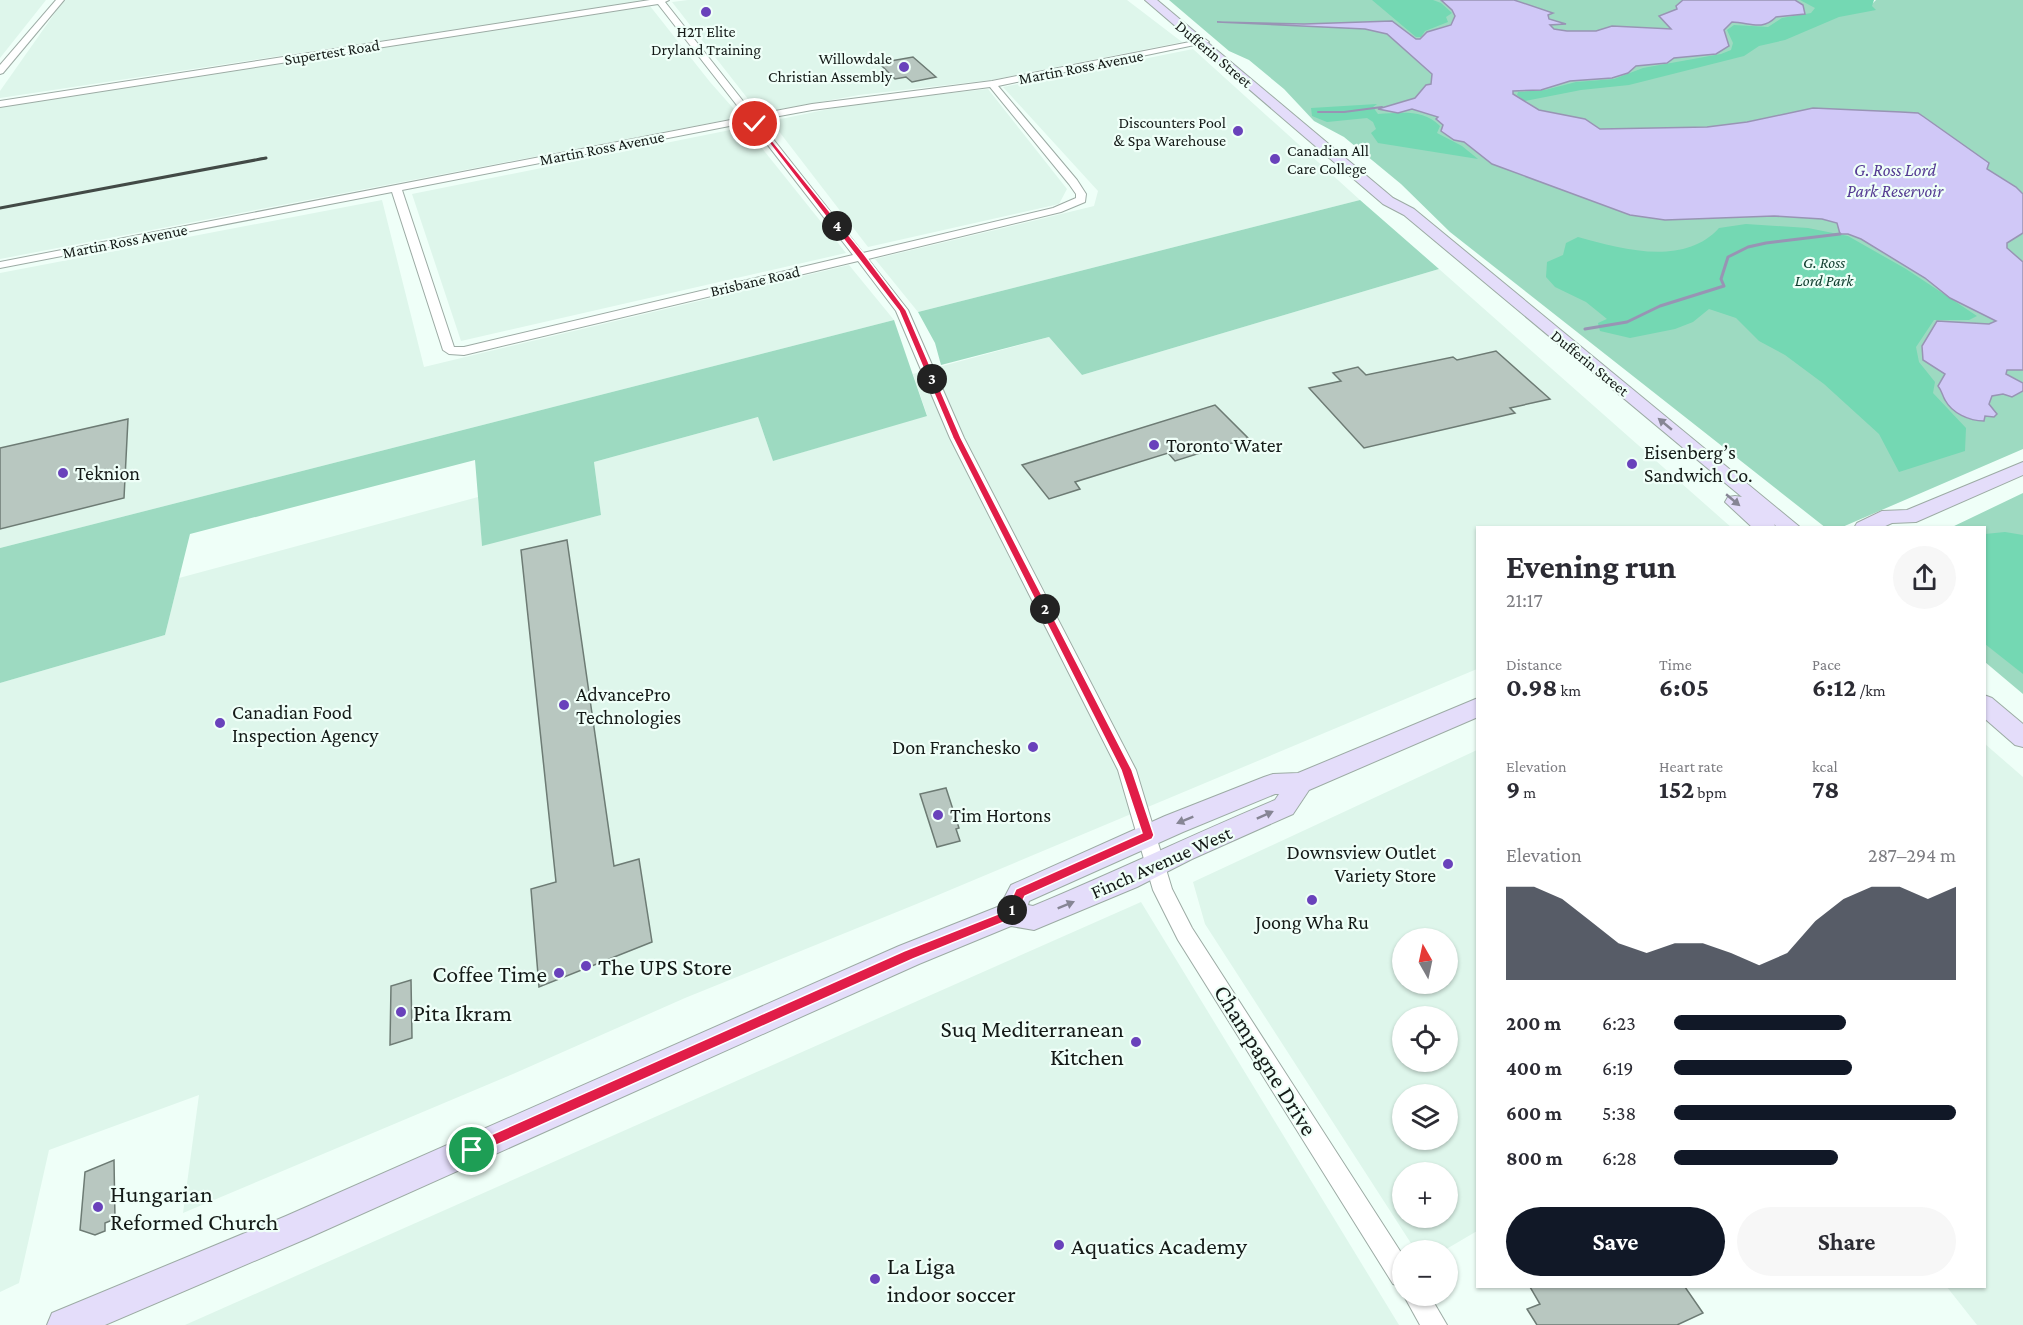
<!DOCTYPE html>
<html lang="en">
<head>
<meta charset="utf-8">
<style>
  :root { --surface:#fff; --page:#f7f7f7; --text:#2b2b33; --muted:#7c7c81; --accent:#111827 }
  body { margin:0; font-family:"Crimson Pro",serif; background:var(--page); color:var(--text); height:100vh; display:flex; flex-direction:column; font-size:22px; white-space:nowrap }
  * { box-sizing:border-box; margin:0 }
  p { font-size:20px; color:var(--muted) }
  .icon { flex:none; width:33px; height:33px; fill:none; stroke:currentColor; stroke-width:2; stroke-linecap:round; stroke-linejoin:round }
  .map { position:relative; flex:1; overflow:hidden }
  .details { position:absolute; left:1476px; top:526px; width:510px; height:762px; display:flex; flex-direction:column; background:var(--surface); border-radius:0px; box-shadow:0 2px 4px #0004 }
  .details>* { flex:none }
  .needle { width:39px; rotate:351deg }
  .buttons { position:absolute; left:1392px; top:928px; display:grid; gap:12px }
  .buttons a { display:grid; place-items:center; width:66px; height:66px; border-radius:50%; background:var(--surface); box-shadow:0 2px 4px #0004; font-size:30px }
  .pin { position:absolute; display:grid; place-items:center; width:51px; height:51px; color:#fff; margin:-26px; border:3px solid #fff; border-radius:50%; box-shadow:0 2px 6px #0007 }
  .km { position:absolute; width:30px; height:30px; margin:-15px; border-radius:50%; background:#222; color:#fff; font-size:16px; line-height:30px; text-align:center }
  .round { display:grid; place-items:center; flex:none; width:63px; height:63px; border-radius:32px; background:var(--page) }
  .head { display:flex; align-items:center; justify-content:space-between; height:102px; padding:0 30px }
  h1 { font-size:33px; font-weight:700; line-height:45px }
  .figures { display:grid; grid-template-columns:repeat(3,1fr); gap:9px; height:102px; padding:6px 30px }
  .figures div { display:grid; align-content:center }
  .figures b { font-size:26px; font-weight:700 }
  .figures small { font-size:16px; font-weight:400 }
  .figures p { font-size:16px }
  .chart { height:168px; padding:12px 30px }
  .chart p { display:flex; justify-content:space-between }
  .chart svg { width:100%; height:108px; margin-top:6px; fill:var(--accent); opacity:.7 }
  .action { display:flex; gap:12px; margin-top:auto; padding:12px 30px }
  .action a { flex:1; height:69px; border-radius:36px; background:var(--accent); color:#fff; font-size:24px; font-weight:700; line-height:69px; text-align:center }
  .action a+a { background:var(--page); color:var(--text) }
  ul { padding:0 30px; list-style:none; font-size:20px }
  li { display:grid; grid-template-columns:96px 72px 1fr; align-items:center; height:45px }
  li i { height:15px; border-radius:8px; background:var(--accent) }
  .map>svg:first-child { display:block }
</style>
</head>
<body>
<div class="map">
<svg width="2023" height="1325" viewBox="0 0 2023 1325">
  <rect width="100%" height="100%" fill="#effff8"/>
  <!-- built -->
  <g fill="#def6eb" fill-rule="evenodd">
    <polygon points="0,0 46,0 0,58"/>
    <polygon points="64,0 646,0 646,1 0,98 0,91"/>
    <polygon points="688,0 1127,0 1182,42 991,80 859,95 759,113 672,2"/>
    <polygon points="650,6 710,82 741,117 0,259 0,106"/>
    <polygon points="1193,49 1360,200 918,312 875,259 1094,206 1098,191 1003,87"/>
    <polygon points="988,89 1067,189 1059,204 868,247 771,121 858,103"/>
    <polygon points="745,127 846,253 461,341 412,194"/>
    <polygon points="382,200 424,367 849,265 894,320 0,548 0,273"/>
    <polygon points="1439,269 1732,528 1478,528 1477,669 919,903 685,998 513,1074 183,1213 199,1095 49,1150 19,1283 0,1292 0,683 165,635 179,578 478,497 482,545 601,515 594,462 758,417 773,461 927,415 913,374 1049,337 1082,375"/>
    <polygon points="1985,744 2023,777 2023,1325 1977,1325 1947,1287 1984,1287"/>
    <path d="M1477 750V1231L1443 1251H1416L1205 924 1193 882ZM1402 939H1448V984H1402ZM1402 1017H1448V1062H1402ZM1402 1095H1448V1140H1402ZM1402 1173H1448V1218H1402Z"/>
    <polygon points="1141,902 1399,1325 185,1325"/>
  </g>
  <!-- green -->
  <g fill="#9ddac1">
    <polygon points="1169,0 1871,0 1869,2 1872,4 1876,0 2023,0 2023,449 1840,528 1826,528 1450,232 1401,184 1344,137 1314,121 1284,89 1249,60 1229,51"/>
    <polygon points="1360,200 1439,269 1082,375 1049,337 941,365 935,343 918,312"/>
    <polygon points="894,320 927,416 773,461 758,417 594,462 601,515 482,546 475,460 190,534 165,635 0,683 0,548"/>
    <polygon points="2023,493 2023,694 1985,662 1984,528 1950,528"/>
  </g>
  <!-- forest -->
  <g fill="#74d8b3">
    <polygon points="1372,0 1433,0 1441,3 1452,13 1446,17 1448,22 1425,31 1421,37 1416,37"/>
    <polygon points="1800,0 1874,0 1872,6 1876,10 1839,17 1785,40 1759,46 1744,56 1629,85 1581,90 1525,101 1517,95 1518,92 1545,90 1576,82 1614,79 1643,68 1721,54 1731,50 1733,43 1727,30 1734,25 1768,27 1782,18 1811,13 1815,8"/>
    <path d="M1377 104 1373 107 1378 114C1401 113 1423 109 1440 126L1437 133 1462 146 1478 159 1378 143 1371 133 1376 129 1373 122 1367 118 1327 122 1312 116 1311 108Z"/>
    <path d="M1746 224 1808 228 1848 236 1906 269 1977 316 1969 320H1934L1916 347 1919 362 1935 382 1933 393 1966 428 1965 451 1899 472 1879 434 1824 384 1785 355 1759 341 1736 318 1709 309 1693 322 1675 329 1630 338 1600 331 1598 323 1607 319 1586 302 1555 287 1546 277 1547 262 1563 255 1566 243 1578 237C1621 249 1684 267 1719 228Z"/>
    <polygon points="2005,532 2023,535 2023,674 1985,644 1985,534"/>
  </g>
  <!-- water -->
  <path fill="#d0c8f7" stroke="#9894b4" stroke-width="1.5" d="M1441 0H1514L1553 13 1548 15 1549 19 1566 24 1550 25 1554 29 1567 31H1596L1612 26 1671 29 1659 16 1677 9 1676 6 1683 0H1795L1803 5 1805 14 1776 17C1762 31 1751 23 1732 22L1724 30 1729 46 1716 54 1674 58 1667 63 1636 66 1628 73 1612 78 1570 81 1541 90 1513 91V94L1539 110 1585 119 1600 129 1707 127 1747 122 1813 108 1901 112 1918 113 1924 117 1989 163 1987 169 2016 187 2023 194V233L2007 243V248L2023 262V370H2007L2006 374 2023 383V391L2012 397 2003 394 1992 396 1989 404 1997 414 1994 417 1985 416 1984 421C1969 421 1952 413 1945 400 1942 395 1942 391 1938 386L1945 374 1923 360 1922 346 1937 321 1989 324 1996 321 1950 298 1925 278 1861 239 1848 234H1840L1837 223 1822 219 1774 216 1665 220 1630 215 1492 164 1464 142 1454 140 1441 131 1443 125 1436 119 1438 117 1412 109 1398 113 1378 109 1415 98 1426 85 1431 84 1432 74 1387 34 1365 29 1217 22 1304 24 1392 21 1416 39H1420L1427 32 1451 25 1455 16 1452 10Z"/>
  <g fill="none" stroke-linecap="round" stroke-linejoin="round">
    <!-- stream-far1 -->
    <polyline stroke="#9894b4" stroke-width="2" points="1318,112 1344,112 1382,107"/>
    <!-- stream -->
    <polyline stroke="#9894b4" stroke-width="3" points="1585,329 1627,322 1660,306 1724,286 1721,279 1728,257 1748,247 1766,243 1840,234"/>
  </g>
  <!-- building -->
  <g fill="#b8c7c0" stroke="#6d7b74" stroke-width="1.5">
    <polygon points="913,57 936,77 912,82 906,77 895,79 879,63"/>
    <polygon points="1496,351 1550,399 1510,408 1515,413 1364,448 1309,388 1341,381 1333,373 1358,367 1366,375 1453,357 1457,360"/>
    <polygon points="1215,405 1248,438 1175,461 1168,453 1075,482 1080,489 1049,499 1022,465"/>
    <polygon points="128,419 124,498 0,529 0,448"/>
    <polygon points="567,540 614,866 639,859 652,942 539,987 531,889 556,882 521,550"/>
    <polygon points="946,788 959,828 956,829 960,841 937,847 920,794"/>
    <polygon points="411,980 412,1038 390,1045 391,986"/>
    <polygon points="114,1160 115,1219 105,1223 105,1231 95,1235 80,1230 85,1172"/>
    <polygon points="1530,1287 1685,1287 1703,1313 1677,1325 1537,1325 1527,1309 1540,1304"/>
  </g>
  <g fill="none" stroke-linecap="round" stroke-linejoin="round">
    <!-- street casing -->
    <g stroke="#9caba4" stroke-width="2">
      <g id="street">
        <polygon points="56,0 64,0 3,73 0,74 0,65"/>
        <path d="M650 0H669L665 2 754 115 812 104 992 81 1205 39 1209 42 998 86 1077 180 1086 194 1085 202 1061 212 868 259 908 310 964 438 1136 770 1172 889 1192 928 1402 1254V1287L1393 1284 1178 940 1153 890 1118 770 950 438 896 311 858 261 464 355 449 354 443 350 392 192 0 268V262L746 117 658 4 0 107V101ZM990 87 1069 184 1076 194V198L1053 208 863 253 758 120 812 110ZM750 122 853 255 464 347H454L402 190Z"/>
        <polygon points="1404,1296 1430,1296 1447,1325 1420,1325"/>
      </g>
    </g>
    <!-- secondary casing -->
    <g stroke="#9caba4" stroke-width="2">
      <g id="secondary">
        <polygon points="1145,0 1157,0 1393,198 1414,209 1801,528 1778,528 1774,524 1776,528 1753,528 1725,502 1728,497 1735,496 1742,497 1404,215 1383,204"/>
        <polygon points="2023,462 2023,475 1916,522 1892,523 1881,528 1854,528 1857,523 1882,511 1907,510"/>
        <polygon points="1984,695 1992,698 2023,724 2023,747 2015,745 1984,718"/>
        <path d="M1478 698V717L1309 790 1293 814 1192 859 1137 887 1034 930 1011 926 919 964 308 1238 105 1325H47L52 1313 286 1216 899 946 1000 906 1011 885 1165 816 1264 777 1273 774 1298 773ZM1275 794H1279L1275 800C1194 834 1115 872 1033 906L1028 905 1029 901 1183 832Z"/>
      </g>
    </g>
    <!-- street -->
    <use href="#street" fill="#fff" fill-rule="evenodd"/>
    <!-- secondary -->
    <use href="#secondary" fill="#e4ddfa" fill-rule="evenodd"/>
    <!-- rail-far1 -->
    <polyline stroke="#424a46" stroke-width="2" points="258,159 266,158"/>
    <!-- rail -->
    <polyline stroke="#424a46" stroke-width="3" points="0,208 266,158"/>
  </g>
  <!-- one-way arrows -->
  <defs><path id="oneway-solid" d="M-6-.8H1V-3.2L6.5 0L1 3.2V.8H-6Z" transform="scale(1.5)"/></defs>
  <g fill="#868594">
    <use href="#oneway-solid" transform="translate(1665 424) rotate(-140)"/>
    <use href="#oneway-solid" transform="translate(1733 500) rotate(40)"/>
    <use href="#oneway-solid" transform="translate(1265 815) rotate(-24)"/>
    <use href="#oneway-solid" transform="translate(1185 820) rotate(158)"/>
    <use href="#oneway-solid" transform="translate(1066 905) rotate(-22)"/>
  </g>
  <!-- route -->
  <polygon fill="#e11d48" stroke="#fff" stroke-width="1.5" points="753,122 757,122 864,254 906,310 961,438 1132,770 1154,835 1152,839 1025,896 1014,918 913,959 472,1156 468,1155 466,1150 468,1145 904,951 1006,911 1016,889 1142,833 1121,770 953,438 899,311"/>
  <!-- markers -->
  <g fill="#6942bb" stroke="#effff8" stroke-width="2">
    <circle cx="706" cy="12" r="6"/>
    <circle cx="904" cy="67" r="6"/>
    <circle cx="1238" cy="131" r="6"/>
    <circle cx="1275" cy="159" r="6"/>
    <circle cx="1154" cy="445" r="6"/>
    <circle cx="1632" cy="464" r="6"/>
    <circle cx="63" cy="473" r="6"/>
    <circle cx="564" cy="705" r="6"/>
    <circle cx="220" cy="723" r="6"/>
    <circle cx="1033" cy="747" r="6"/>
    <circle cx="938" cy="815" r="6"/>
    <circle cx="1448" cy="864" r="6"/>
    <circle cx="1312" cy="900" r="6"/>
    <circle cx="586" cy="966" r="6"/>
    <circle cx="559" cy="973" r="6"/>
    <circle cx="401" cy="1012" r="6"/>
    <circle cx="1136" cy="1042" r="6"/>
    <circle cx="98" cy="1207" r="6"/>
    <circle cx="1059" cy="1245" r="6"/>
    <circle cx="875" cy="1279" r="6"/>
  </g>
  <g text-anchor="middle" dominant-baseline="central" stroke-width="4.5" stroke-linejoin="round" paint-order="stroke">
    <!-- far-poi labels -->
    <g font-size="16" fill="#141a17" stroke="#effff8" text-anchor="end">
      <text x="706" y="31" text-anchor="middle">H2T Elite<tspan x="706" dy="18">Dryland Training</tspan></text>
      <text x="892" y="58">Willowdale<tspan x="892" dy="18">Christian Assembly</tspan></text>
      <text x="1226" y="122">Discounters Pool<tspan x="1226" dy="18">&amp; Spa Warehouse</tspan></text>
      <text x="1287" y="150" text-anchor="start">Canadian All<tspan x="1287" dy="18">Care College</tspan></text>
    </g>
    <!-- far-street labels -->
    <g font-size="16" fill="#141a17" stroke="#effff8">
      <text transform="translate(332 52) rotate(-9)">Supertest Road</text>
      <text transform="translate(1214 54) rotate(40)">Dufferin Street</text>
      <text transform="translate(1081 67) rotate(-11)">Martin Ross Avenue</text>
      <text transform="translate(602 148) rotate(-11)">Martin Ross Avenue</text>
      <text transform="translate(125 241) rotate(-11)">Martin Ross Avenue</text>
      <text transform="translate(755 281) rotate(-13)">Brisbane Road</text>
      <text transform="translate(1590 363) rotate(39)">Dufferin Street</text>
    </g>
    <!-- far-park labels -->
    <g font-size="16" font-style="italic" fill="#0d3b2c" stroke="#effff8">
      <text x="1824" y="262">G. Ross<tspan x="1824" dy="18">Lord Park</tspan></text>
    </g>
    <!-- far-water labels -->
    <g font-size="18" font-style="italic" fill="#553b93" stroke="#effff8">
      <text x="1895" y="170">G. Ross Lord<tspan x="1895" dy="21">Park Reservoir</tspan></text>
    </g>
    <!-- poi labels -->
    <g font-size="20" fill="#141a17" stroke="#effff8" text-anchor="start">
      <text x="1166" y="445">Toronto Water</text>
      <text x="1644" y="452">Eisenberg’s<tspan x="1644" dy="23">Sandwich Co.</tspan></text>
      <text x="75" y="473">Teknion</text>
      <text x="576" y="694">AdvancePro<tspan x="576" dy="23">Technologies</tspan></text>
      <text x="232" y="712">Canadian Food<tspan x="232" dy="23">Inspection Agency</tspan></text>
      <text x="1021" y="747" text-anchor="end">Don Franchesko</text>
      <text x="950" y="815">Tim Hortons</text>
      <text x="1436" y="852" text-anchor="end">Downsview Outlet<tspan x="1436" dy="23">Variety Store</tspan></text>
      <text x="1312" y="922" text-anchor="middle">Joong Wha Ru</text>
    </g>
    <!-- street labels -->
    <g font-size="20" fill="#141a17" stroke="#effff8">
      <text transform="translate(1161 862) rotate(-24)">Finch Avenue West</text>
    </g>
    <!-- near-poi labels -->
    <g font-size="24" fill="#141a17" stroke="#effff8" text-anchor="start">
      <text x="598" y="966">The UPS Store</text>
      <text x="547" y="973" text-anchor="end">Coffee Time</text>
      <text x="413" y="1012">Pita Ikram</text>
      <text x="1124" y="1028" text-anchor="end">Suq Mediterranean<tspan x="1124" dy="28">Kitchen</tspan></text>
      <text x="110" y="1193">Hungarian<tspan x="110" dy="28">Reformed Church</tspan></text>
      <text x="1071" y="1245">Aquatics Academy</text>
      <text x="887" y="1265">La Liga<tspan x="887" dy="28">indoor soccer</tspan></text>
    </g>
    <!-- near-street labels -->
    <g font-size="24" fill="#141a17" stroke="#effff8">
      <text transform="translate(1266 1060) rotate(58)">Champagne Drive</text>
    </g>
  </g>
</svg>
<div class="buttons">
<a><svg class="needle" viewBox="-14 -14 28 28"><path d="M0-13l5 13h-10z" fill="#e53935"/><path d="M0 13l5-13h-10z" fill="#7c7c81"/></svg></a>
<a><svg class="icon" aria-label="locate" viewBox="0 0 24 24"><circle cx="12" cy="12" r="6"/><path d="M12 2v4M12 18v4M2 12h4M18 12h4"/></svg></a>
<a><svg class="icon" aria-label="layers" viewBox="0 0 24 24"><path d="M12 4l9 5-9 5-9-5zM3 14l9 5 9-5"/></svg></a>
<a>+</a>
<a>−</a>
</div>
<div class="pin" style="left:472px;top:1150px;background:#1e9e55"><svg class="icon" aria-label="arrive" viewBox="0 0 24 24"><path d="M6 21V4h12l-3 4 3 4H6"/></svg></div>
<div class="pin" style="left:755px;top:124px;background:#d93025"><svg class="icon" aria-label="check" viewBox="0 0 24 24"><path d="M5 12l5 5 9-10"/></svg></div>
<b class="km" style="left:1012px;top:910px">1</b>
<b class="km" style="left:1045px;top:609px">2</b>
<b class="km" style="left:932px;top:379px">3</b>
<b class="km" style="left:837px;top:226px">4</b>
<section class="details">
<div class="head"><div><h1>Evening run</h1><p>21:17</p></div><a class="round"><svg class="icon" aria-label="share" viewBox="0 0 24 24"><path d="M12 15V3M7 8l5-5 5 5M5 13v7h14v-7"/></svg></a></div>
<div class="figures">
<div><p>Distance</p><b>0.98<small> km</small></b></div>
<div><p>Time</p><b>6:05</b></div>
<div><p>Pace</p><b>6:12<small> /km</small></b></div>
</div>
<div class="figures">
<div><p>Elevation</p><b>9<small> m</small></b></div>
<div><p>Heart rate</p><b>152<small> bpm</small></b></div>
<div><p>kcal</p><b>78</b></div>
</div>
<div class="chart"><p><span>Elevation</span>287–294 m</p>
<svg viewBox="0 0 160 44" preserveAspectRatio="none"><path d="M0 44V6L10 6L20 11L30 20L40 29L50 33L60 29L70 29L80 33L90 38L100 33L110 20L120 11L130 6L140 6L150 11L160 6V44z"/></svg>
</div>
<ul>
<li><b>200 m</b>6:23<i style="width:61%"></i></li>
<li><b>400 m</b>6:19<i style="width:63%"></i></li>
<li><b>600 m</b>5:38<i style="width:100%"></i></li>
<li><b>800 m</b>6:28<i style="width:58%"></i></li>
</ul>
<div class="action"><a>Save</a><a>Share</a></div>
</section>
</div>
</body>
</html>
